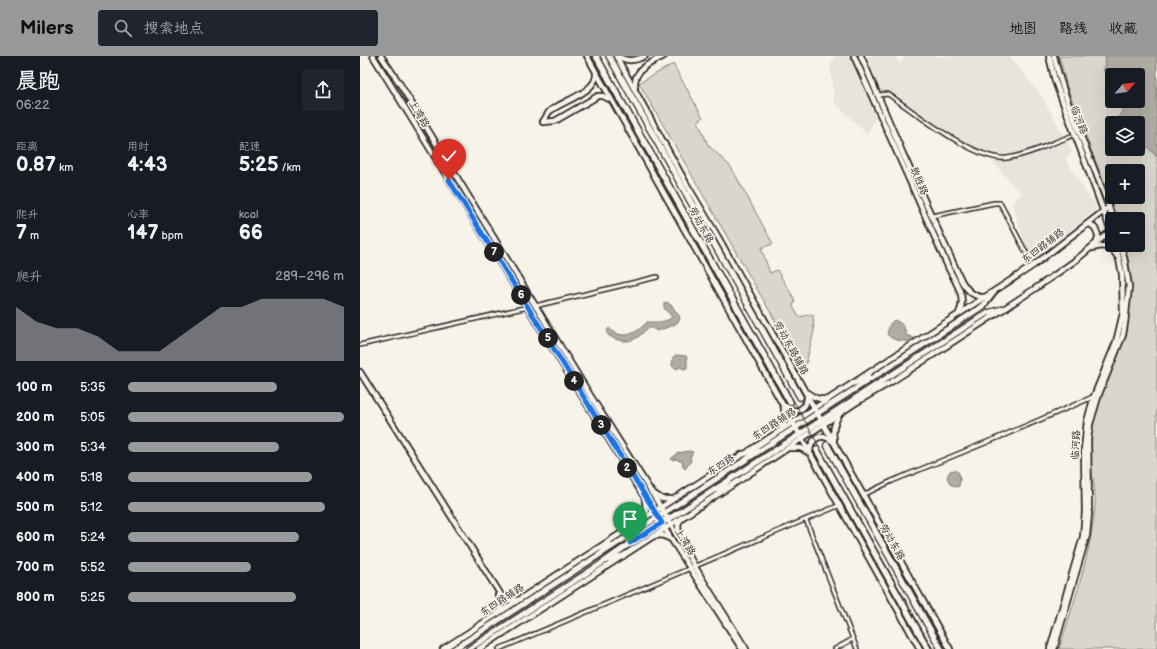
<!DOCTYPE html>
<html lang="zh">
<head>
<meta charset="utf-8">
<style>
  :root { --surface:#171b24; --page:#20242c; --text:#f1f3f6; --muted:#9ea1a6; --accent:#98999b }
  body { margin:0; font-family:"Balsamiq Sans","LXGW WenKai TC",sans-serif; background:var(--page); color:var(--text); height:100vh; display:flex; flex-direction:column; font-size:15px; white-space:nowrap }
  * { box-sizing:border-box; margin:0 }
  p { font-size:13px; color:var(--muted) }
  .icon { flex:none; width:22px; height:22px; fill:none; stroke:currentColor; stroke-width:2; stroke-linecap:round; stroke-linejoin:round }
  .map { position:relative; flex:1; overflow:hidden }
  .panel { display:flex; flex-direction:column; background:var(--surface); width:360px }
  .panel>* { flex:none }
  .needle { width:26px; rotate:62deg }
  .fabs { position:absolute; left:745px; top:12px; display:grid; gap:8px }
  .fabs a { display:grid; place-items:center; width:40px; height:40px; border-radius:4px; background:var(--surface); box-shadow:0 4px 16px #0002; font-size:20px }
  .pin { position:absolute; display:grid; place-items:center; width:34px; height:34px; color:#fff; margin:-41px -17px; border-radius:50% 50% 50% 0; rotate:-45deg; box-shadow:0 0 4px #0007 }
  .pin .icon { rotate:45deg }
  .km { position:absolute; width:20px; height:20px; margin:-10px; border-radius:50%; background:#222; color:#fff; font-size:11px; line-height:20px; text-align:center }
  .round { display:grid; place-items:center; flex:none; width:42px; height:42px; border-radius:4px; background:var(--page) }
  .head { display:flex; align-items:center; justify-content:space-between; height:68px; padding:0 16px }
  h1 { font-size:22px; font-weight:700; line-height:30px }
  .metrics { display:grid; grid-template-columns:repeat(3,1fr); gap:6px; height:68px; padding:4px 16px }
  .metrics div { display:grid; align-content:center }
  .metrics b { font-size:20px; font-weight:700 }
  .metrics small { font-size:11px; font-weight:400 }
  .metrics p { font-size:11px }
  .chart { height:112px; padding:8px 16px }
  .chart p { display:flex; justify-content:space-between }
  .chart svg { width:100%; height:72px; margin-top:4px; fill:var(--accent); opacity:.7 }
  ul { padding:0 16px; list-style:none; font-size:13px }
  li { display:grid; grid-template-columns:64px 48px 1fr; align-items:center; height:30px }
  li i { height:10px; border-radius:5px; background:var(--accent) }
  header { display:flex; align-items:center; gap:24px; box-sizing:border-box; height:56px; padding:0 20px; background:var(--accent); color:#111 }
  header strong { font-size:19px }
  nav { display:flex; gap:22px; margin-inline-start:auto; font-size:14px }
  .search { width:280px; height:36px; background:var(--page); display:flex; align-items:center; gap:10px; box-sizing:border-box; padding:0 14px; border-radius:4px; color:var(--muted); font-size:15px }
  main { display:flex; flex:1; min-height:0 }
  .map>svg:first-child { display:block }
</style>
</head>
<body>
<header>
<strong>Milers</strong>
<div class="search"><svg class="icon" aria-label="search" viewBox="0 0 24 24"><circle cx="10" cy="10" r="6"/><path d="M15 15l6 6"/></svg>搜索地点</div>
<nav><a>地图</a><a>路线</a><a>收藏</a></nav>
</header>
<main>
<section class="panel">
<div class="head"><div><h1>晨跑</h1><p>06:22</p></div><a class="round"><svg class="icon" aria-label="share" viewBox="0 0 24 24"><path d="M12 15V3M7 8l5-5 5 5M5 13v7h14v-7"/></svg></a></div>
<div class="metrics">
<div><p>距离</p><b>0.87<small> km</small></b></div>
<div><p>用时</p><b>4:43</b></div>
<div><p>配速</p><b>5:25<small> /km</small></b></div>
</div>
<div class="metrics">
<div><p>爬升</p><b>7<small> m</small></b></div>
<div><p>心率</p><b>147<small> bpm</small></b></div>
<div><p>kcal</p><b>66</b></div>
</div>
<div class="chart"><p><span>爬升</span>289–296 m</p>
<svg viewBox="0 0 160 44" preserveAspectRatio="none"><path d="M0 44V11L10 20L20 24L30 24L40 29L50 38L60 38L70 38L80 29L90 20L100 11L110 11L120 6L130 6L140 6L150 6L160 11V44z"/></svg>
</div>
<ul>
<li><b>100 m</b>5:35<i style="width:69%"></i></li>
<li><b>200 m</b>5:05<i style="width:100%"></i></li>
<li><b>300 m</b>5:34<i style="width:70%"></i></li>
<li><b>400 m</b>5:18<i style="width:85%"></i></li>
<li><b>500 m</b>5:12<i style="width:91%"></i></li>
<li><b>600 m</b>5:24<i style="width:79%"></i></li>
<li><b>700 m</b>5:52<i style="width:57%"></i></li>
<li><b>800 m</b>5:25<i style="width:78%"></i></li>
</ul>
</section>
<div class="map">
<svg width="797" height="593" viewBox="0 0 797 593">
  <rect width="100%" height="100%" fill="#f7f3e8"/>
  <filter id="ink" filterUnits="userSpaceOnUse"><feTurbulence type="fractalNoise" baseFrequency=".025" numOctaves="2"/><feDisplacementMap in="SourceGraphic" scale="8" xChannelSelector="R" yChannelSelector="G"/><feConvolveMatrix kernelMatrix="1 2 1 2 8 2 1 2 1" color-interpolation-filters="sRGB"/></filter>
  <g filter="url(#ink)">
    <!-- built -->
    <polygon fill="#e8e4da" points="476,0 534,0 540,8 545,0 649,0 681,39 713,96 705,103 737,153 671,206 652,147 663,137 655,132 628,100 528,38 507,78 474,46 470,9"/>
    <!-- green -->
    <g fill="#dad6cc" stroke="#82807c" fill-rule="evenodd">
      <path d="M699 0H745L749 17 752 24V45H763L764 49 759 62 763 67H752V93H778V89L780 91H788L797 101V593H699C714 546 731 498 735 449 736 432 731 417 730 401 729 390 731 378 733 367 739 338 754 310 764 282 772 251 774 219 764 189H778V163H755L748 138 707 31ZM752 115H778V141H752Z"/>
      <polygon points="313,8 343,62 338,65 348,89 371,111 413,188 401,192 410,217 417,214 435,244 433,251 439,261 453,258 454,275 444,315 279,27"/>
    </g>
    <!-- water -->
    <g fill="#afaca4" stroke="#7a7874">
      <polygon points="745,0 797,0 797,101 788,91 780,92 778,89 778,67 763,67 759,62 764,49 763,45 778,45 778,19 752,19 752,24 748,17 743,14 746,9"/>
      <path d="M307 246 312 250 320 261 319 265 314 269 297 275 292 272H288C284 275 282 278 278 281 269 288 256 285 248 279L247 275 249 272C262 285 276 278 287 266 295 266 306 267 312 261L304 252V247Z"/>
      <path d="M534 264C542 267 545 270 546 279L554 282 553 285C544 285 533 286 527 278L530 268Z"/>
      <polygon points="316,299 326,300 327,302 327,312 324,313 320,311 317,313 312,310 313,301"/>
      <polygon points="329,395 333,396 330,402 331,405 325,413 323,411 322,405 319,405 317,403 312,404 311,403 318,397"/>
      <polygon points="595,414 599,417 600,423 599,430 596,431 590,428 587,421 590,415"/>
    </g>
    <g fill="none" stroke-linecap="round" stroke-linejoin="round">
      <!-- highway-tunnel -->
      <g stroke="#cecbc2" stroke-width="5.5" stroke-dasharray="5.5 3" stroke-linecap="butt">
        <polyline points="440,341 467,389"/>
        <polyline points="430,346 457,394"/>
      </g>
      <!-- street casing -->
      <g stroke="#2b2b2b" stroke-width="6">
        <g id="street">
          <path d="M519 39 528 38C554 56 617 106 647 102 669 99 689 88 711 80"/>
          <polyline points="572,160 634,147 640,147 671,206"/>
          <polyline points="175,250 297,221"/>
          <polyline points="0,289 168,251"/>
          <polyline points="503,439 532,425 642,380 733,341"/>
          <polyline points="446,464 497,593"/>
          <polyline points="139,593 480,449"/>
          <polyline points="475,593 493,583"/>
        </g>
      </g>
      <!-- secondary casing -->
      <g stroke="#2b2b2b" stroke-width="8">
        <g id="secondary">
          <polyline points="13,0 283,439 382,593"/>
          <polyline points="21,0 38,25 230,339 297,445 341,521 386,593"/>
          <polyline points="227,0 560,593"/>
          <polyline points="256,0 326,127 358,181 590,593"/>
          <path d="M258 0C267 6 275 5 285 0"/>
          <path d="M494 0 589 213C596 227 607 241 599 257"/>
          <path d="M501 0 543 98 601 224C606 233 613 242 625 241"/>
          <polyline points="689,0 695,25 752,178"/>
          <path d="M694 0C707 56 735 108 753 163"/>
          <path d="M275 31C273 13 291 7 304 0"/>
          <path d="M183 66C185 63 187 58 190 55 202 45 238 36 236 17"/>
          <polyline points="183,66 195,65 238,40 243,40 251,44"/>
          <path d="M726 169 730 168C736 171 740 180 737 185"/>
          <path d="M733 192C743 188 752 191 757 200"/>
          <polyline points="0,316 141,539 146,544 156,544"/>
          <path d="M447 336C453 342 459 344 467 343"/>
          <path d="M425 350 434 355C443 354 447 349 447 341"/>
          <polyline points="421,374 424,366 424,352"/>
          <path d="M474 384C472 375 474 367 479 359"/>
          <polyline points="430,392 441,392 449,397"/>
          <polyline points="389,395 674,209 749,151"/>
          <path d="M450 395C451 382 462 376 472 385"/>
          <polyline points="293,437 302,443 312,443"/>
          <polyline points="283,464 286,457 285,444"/>
          <polyline points="295,480 302,479 311,483"/>
          <polyline points="319,480 318,469 321,462"/>
          <path d="M138 539C142 545 143 550 139 556"/>
          <polyline points="83,593 383,398"/>
          <polyline points="119,593 380,424 497,346 531,326 676,232 716,204 752,174"/>
          <polyline points="690,593 723,481 725,456 724,394 727,365 734,340 756,286 763,257 762,218 756,189"/>
          <polyline points="694,593 727,479 729,457 728,384 730,368 739,338 763,279 765,267 769,231 765,206 761,189"/>
        </g>
      </g>
      <!-- primary casing -->
      <g stroke="#2b2b2b" stroke-width="8">
        <g id="primary">
          <polyline points="494,327 509,322"/>
          <polyline points="513,333 525,329"/>
          <polyline points="381,399 396,394"/>
          <polyline points="357,434 372,429"/>
          <polyline points="237,493 250,489"/>
          <polyline points="248,504 263,500"/>
          <polyline points="94,593 623,250 634,236"/>
          <polyline points="109,593 239,509 288,475 320,456 627,257 646,252"/>
        </g>
      </g>
      <!-- highway casing -->
      <g stroke="#2b2b2b" stroke-width="8">
        <g id="highway">
          <polyline points="236,0 430,346"/>
          <polyline points="249,0 440,341"/>
          <polyline points="467,389 581,593"/>
          <polyline points="457,394 568,593"/>
        </g>
      </g>
      <!-- street -->
      <use href="#street" stroke="#f7f3e8" stroke-width="3"/>
      <!-- secondary -->
      <use href="#secondary" stroke="#f7f3e8" stroke-width="4.5"/>
      <!-- primary -->
      <use href="#primary" stroke="#f7f3e8" stroke-width="5"/>
      <!-- highway -->
      <use href="#highway" stroke="#f7f3e8" stroke-width="5.5"/>
      <!-- rail -->
      <polyline stroke="#2b2b2b" stroke-width="1" points="240,0 573,593"/>
    </g>
  </g>
  <g fill="none" stroke-linecap="round" stroke-linejoin="round" filter="url(#ink)">
    <!-- route casing -->
    <g stroke="#fff" stroke-width="8">
      <polyline id="route" points="89,124 302,467 270,487"/>
    </g>
    <!-- route -->
    <use href="#route" stroke="#1a73e8" stroke-width="5"/>
  </g>
  <g text-anchor="middle" dominant-baseline="central" stroke-width="3.5" stroke-linejoin="round" paint-order="stroke">
    <!-- street labels -->
    <g font-size="10" fill="#2b2b2b" stroke="#f7f3e8">
      <text transform="translate(59 58) rotate(59)">上湾路</text>
      <text transform="translate(719 64) rotate(69)">临河路</text>
      <text transform="translate(559 125) rotate(66)">敢胜路</text>
      <text transform="translate(341 169) rotate(61)">劳动东路</text>
      <text transform="translate(683 190) rotate(-37)">东四路辅路</text>
      <text transform="translate(431 292) rotate(61)">劳动东路辅路</text>
      <text transform="translate(414 368) rotate(-33)">东四路辅路</text>
      <text transform="translate(716 389) rotate(-87)">临河路</text>
      <text transform="translate(361 409) rotate(-33)">东四路</text>
      <text transform="translate(325 486) rotate(58)">上湾路</text>
      <text transform="translate(532 486) rotate(60)">劳动东路</text>
      <text transform="translate(142 544) rotate(-33)">东四路辅路</text>
    </g>
  </g>
</svg>
<div class="fabs">
<a><svg class="needle" viewBox="-14 -14 28 28"><path d="M0-13l5 13h-10z" fill="#e53935"/><path d="M0 13l5-13h-10z" fill="#9ea1a6"/></svg></a>
<a><svg class="icon" aria-label="layers" viewBox="0 0 24 24"><path d="M12 4l9 5-9 5-9-5zM3 14l9 5 9-5"/></svg></a>
<a>+</a>
<a>−</a>
</div>
<div class="pin" style="left:270px;top:487px;background:#1e9e55"><svg class="icon" aria-label="arrive" viewBox="0 0 24 24"><path d="M6 21V4h12l-3 4 3 4H6"/></svg></div>
<div class="pin" style="left:89px;top:124px;background:#d93025"><svg class="icon" aria-label="check" viewBox="0 0 24 24"><path d="M5 12l5 5 9-10"/></svg></div>
<b class="km" style="left:267px;top:412px">2</b>
<b class="km" style="left:241px;top:369px">3</b>
<b class="km" style="left:214px;top:325px">4</b>
<b class="km" style="left:188px;top:282px">5</b>
<b class="km" style="left:161px;top:239px">6</b>
<b class="km" style="left:134px;top:196px">7</b>
</div>
</main>
</body>
</html>
